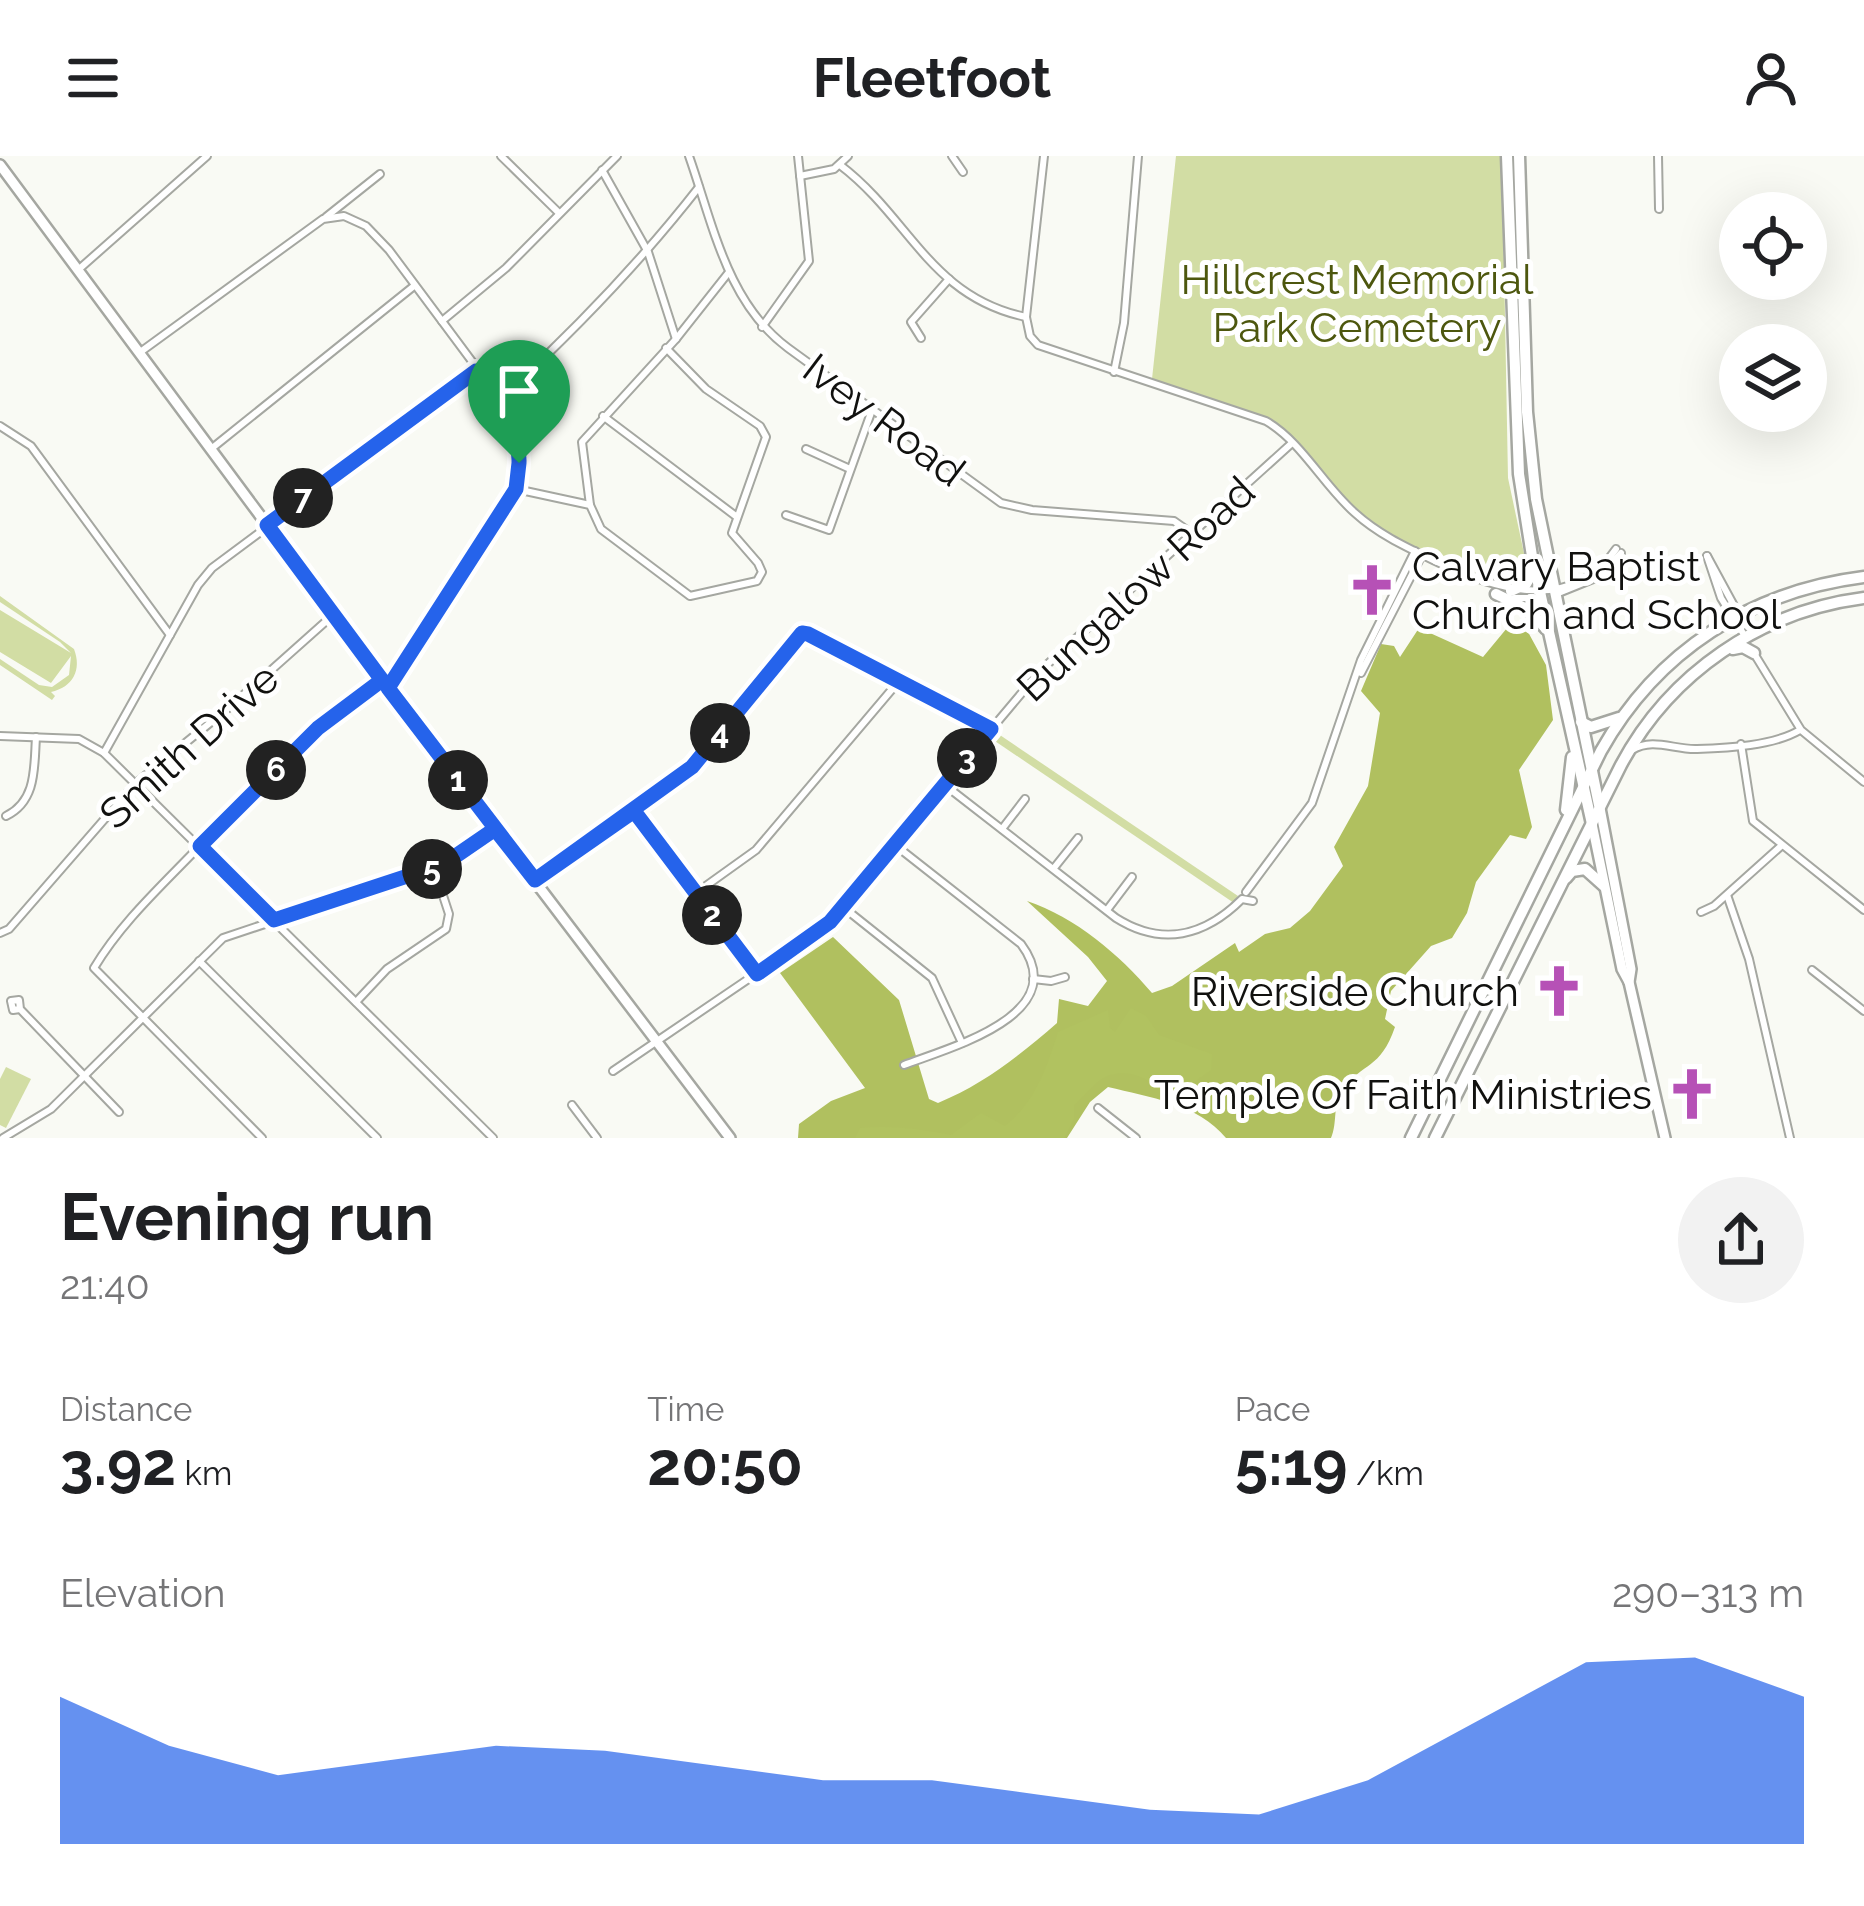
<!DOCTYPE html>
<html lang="en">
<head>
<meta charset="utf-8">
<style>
  :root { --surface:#fff; --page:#f2f2f2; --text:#202124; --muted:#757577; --accent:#2563eb }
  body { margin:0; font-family:Raleway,sans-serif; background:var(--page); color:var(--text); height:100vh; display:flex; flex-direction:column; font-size:45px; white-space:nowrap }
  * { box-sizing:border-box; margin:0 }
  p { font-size:39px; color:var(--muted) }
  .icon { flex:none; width:66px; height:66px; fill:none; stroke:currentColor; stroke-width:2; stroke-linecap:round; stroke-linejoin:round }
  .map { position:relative; height:982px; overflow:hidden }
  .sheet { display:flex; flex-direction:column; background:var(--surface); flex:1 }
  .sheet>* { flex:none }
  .controls { position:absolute; left:1719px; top:36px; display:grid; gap:24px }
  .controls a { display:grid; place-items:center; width:108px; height:108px; border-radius:50%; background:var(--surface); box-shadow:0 12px 48px #0002; font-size:60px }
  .pin { position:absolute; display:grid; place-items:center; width:102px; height:102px; color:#fff; margin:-123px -51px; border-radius:50% 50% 50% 0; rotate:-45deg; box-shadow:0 0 12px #0007 }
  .pin .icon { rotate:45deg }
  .km { position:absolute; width:60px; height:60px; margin:-30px; border-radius:50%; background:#222; color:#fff; font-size:33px; line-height:60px; text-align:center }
  .round { display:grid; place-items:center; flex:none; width:126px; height:126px; border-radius:63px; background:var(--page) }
  .summary { display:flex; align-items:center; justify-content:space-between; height:204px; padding:0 60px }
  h1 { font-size:66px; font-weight:700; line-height:90px }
  .stats { display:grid; grid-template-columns:repeat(3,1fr); gap:18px; height:204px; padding:12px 60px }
  .stats div { display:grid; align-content:center }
  .stats b { font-size:60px; font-weight:700 }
  .stats small { font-size:33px; font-weight:400 }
  .stats p { font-size:33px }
  .chart { height:336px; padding:24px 60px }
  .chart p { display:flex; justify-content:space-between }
  .chart svg { width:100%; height:216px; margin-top:12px; fill:var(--accent); opacity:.7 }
  header { display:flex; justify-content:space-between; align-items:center; height:156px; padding:0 60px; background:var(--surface); font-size:54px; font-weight:700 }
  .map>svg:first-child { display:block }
</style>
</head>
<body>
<header><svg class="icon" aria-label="menu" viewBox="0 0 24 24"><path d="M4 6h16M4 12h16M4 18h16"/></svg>Fleetfoot<svg class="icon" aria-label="person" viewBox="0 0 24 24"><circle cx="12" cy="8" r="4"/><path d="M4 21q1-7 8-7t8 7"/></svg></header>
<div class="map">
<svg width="1864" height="982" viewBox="0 0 1864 982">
  <rect width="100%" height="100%" fill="#f9faf4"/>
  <!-- green -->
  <g fill="#d2dda4">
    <polygon points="1176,0 1502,0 1508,322 1525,402 1504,434 1402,389 1350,353 1279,274 1152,223"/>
    <path d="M0 440 74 493C82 514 73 531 51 536L55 540 52 544 0 509V503L39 529 52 531 69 519 71 500 51 527 0 496V454L71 497 60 486 0 446Z"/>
    <polygon points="994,575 1238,740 1234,747 989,581"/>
    <polygon points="6,911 31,923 6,972 0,969 0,923"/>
  </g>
  <!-- forest -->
  <path fill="#b0c05f" d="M1419 472 1483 501 1507 472 1528 476 1546 509 1553 564 1519 614 1532 671 1526 683 1510 679 1476 726 1467 757 1452 782 1431 790 1391 835 1385 863 1395 871C1380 914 1363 906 1343 933 1332 948 1338 966 1331 982H1226C1198 948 1149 941 1108 931L1090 946 1067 982H798L799 968 831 945 865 932 780 817 833 781 899 844 929 943 938 947C984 928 1019 900 1057 867L1059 843 1088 850 1107 825 1088 801 1027 745C1075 761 1120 799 1152 837L1172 830 1235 787 1239 796 1265 778 1290 772 1310 755 1343 710 1334 691 1368 630 1380 557 1361 535 1381 488 1394 490 1400 501Z"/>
  <!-- water -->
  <path fill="#b1c260" d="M1131 852 1146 860 1159 879 1212 898 1211 914 1184 933 1160 936C1149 920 1124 912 1105 921 1095 926 1083 941 1074 949V962L1064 982H855L860 972C892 969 920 973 951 979L981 957 1005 970C1035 947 1047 911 1058 876L1108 854 1110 872 1115 876Z"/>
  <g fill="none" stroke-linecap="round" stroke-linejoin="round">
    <!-- minor casing -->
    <g stroke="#a5a7a1" stroke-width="10">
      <g id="minor">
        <polyline points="501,0 558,56"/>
        <path d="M689 0C713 68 727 147 788 192L1001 347 1032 354 1174 365 1191 377"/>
        <polyline points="952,0 963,16"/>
        <path d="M1044 0 1026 161 1030 180 1038 189 1266 265C1302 286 1323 329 1355 357 1378 378 1406 391 1433 404 1491 432 1571 460 1616 393"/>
        <polyline points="1658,0 1659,53"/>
        <path d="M840 9C910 62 930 141 1026 161"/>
        <polyline points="602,14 648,96 676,183"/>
        <polyline points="800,20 834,13 848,0"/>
        <polyline points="326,61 380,18"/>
        <polyline points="78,114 207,0"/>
        <polyline points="442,165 506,112 617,0"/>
        <polyline points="762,171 809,105 798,0"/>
        <polyline points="921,182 911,166 949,123"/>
        <polyline points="139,197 323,63 344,60 366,70 389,94 500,243 519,294 516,333 388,532"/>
        <polyline points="1114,216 1124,167 1138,0"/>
        <path d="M500 243C572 177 639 108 699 31"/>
        <polyline points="603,260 737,361"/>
        <polyline points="0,270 31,290 170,479"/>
        <polyline points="211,293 414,130"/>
        <polyline points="806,293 850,313"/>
        <polyline points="516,333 590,349 601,373 690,440 757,425 762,416 758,407 732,377 766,281 760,270 706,233 666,192"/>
        <polyline points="590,349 582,286 676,183 729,116"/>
        <polyline points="786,359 829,374 872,254"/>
        <polyline points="1707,400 1721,442 1746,482"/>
        <polyline points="1707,400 1739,459"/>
        <polyline points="1556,438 1598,421 1621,397"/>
        <polyline points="1514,442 1543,442"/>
        <polyline points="1755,499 1801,574 1864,626"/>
        <polyline points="1361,517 1422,399"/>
        <polyline points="0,580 79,583 104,597 493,982"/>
        <polyline points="1741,588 1753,665 1864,754"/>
        <path d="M1632 594C1653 581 1674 594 1697 593 1728 592 1773 590 1800 574"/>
        <polyline points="104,597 198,429 212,412 477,215"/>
        <path d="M946 630 1116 762C1162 791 1205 780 1242 743L1253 745"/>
        <polyline points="633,655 757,818"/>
        <path d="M6 660C37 645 34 611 36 581"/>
        <polyline points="1002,673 1025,643"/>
        <path d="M895 689 1021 788C1074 859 948 892 904 909"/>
        <polyline points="1054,712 1078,682"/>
        <polyline points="535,724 692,611 803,477 991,573"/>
        <polyline points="1246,736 1312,647 1361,504 1415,395"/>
        <polyline points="696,737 756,694 899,525"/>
        <polyline points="1727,739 1749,803 1790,982"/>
        <polyline points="843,751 932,822 962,887"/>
        <polyline points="1107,754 1132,721"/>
        <polyline points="1701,756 1714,750 1781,690"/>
        <polyline points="0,777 9,773 135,628 232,549 333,459"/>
        <polyline points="199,805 377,982"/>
        <polyline points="1812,814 1864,855"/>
        <polyline points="1033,823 1051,825 1065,821"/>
        <polyline points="356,846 387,813 446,773 449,758 434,712"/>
        <polyline points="20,853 13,854 11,845 19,844 20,853 119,956"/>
        <polyline points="613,915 825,771 1041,514 1292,287"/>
        <polyline points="572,949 597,982"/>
        <polyline points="1098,952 1136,982"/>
        <polyline points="3,982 51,953 223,782 444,708 495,673"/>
        <path d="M262 982 94 812C120 769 155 736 190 700 251 637 312 576 382 524"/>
      </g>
    </g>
    <!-- major casing -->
    <g stroke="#a5a7a1" stroke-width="14">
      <g id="major">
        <polyline points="0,9 388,532 730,982"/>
        <polyline points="1600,652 1631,813 1629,826 1665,982"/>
        <polyline points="1592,668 1622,813 1629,826"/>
      </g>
    </g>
    <!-- highway casing -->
    <g stroke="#a5a7a1" stroke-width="15">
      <g id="highway">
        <polyline points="1507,0 1519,318 1532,400 1592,668"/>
        <polyline points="1519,0 1527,256 1536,343 1599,649"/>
        <polyline points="1511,435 1526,428 1533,416"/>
        <polyline points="1496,438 1529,454 1546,473"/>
        <polyline points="1733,493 1743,491 1754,497"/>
        <polyline points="1581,566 1591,571 1619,562"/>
        <polyline points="1566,654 1572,601"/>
        <polyline points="1566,722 1572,715 1585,713 1604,730"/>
        <path d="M1411 982 1601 595C1657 495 1751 435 1864 421"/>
        <path d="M1435 982 1621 609C1670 517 1761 455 1864 442"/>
      </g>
    </g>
    <!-- minor -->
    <use href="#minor" stroke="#fff" stroke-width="6"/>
    <!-- major -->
    <use href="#major" stroke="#fff" stroke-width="9"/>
    <!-- highway -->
    <use href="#highway" stroke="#fff" stroke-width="10"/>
  </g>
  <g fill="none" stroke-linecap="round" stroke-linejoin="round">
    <!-- route casing -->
    <g stroke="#fff" stroke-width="24">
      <path id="route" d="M519 307 516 333 388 532 535 724 634 655 757 818 830 766 991 573 808 478 802 477 692 611 535 724 495 673 444 708 274 764 200 690 318 572 382 524 267 369 476 215C500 242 520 270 519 307"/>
    </g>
    <!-- route -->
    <use href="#route" stroke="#2563eb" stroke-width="15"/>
  </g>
  <!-- icons -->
  <defs>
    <g id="church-bare" transform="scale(4.14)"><path d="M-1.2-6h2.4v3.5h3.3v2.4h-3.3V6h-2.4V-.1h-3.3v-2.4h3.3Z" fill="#b651b6" stroke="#fff" stroke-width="2.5" paint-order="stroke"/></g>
  </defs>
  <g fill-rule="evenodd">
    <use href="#church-bare" x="1372" y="434"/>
    <use href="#church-bare" x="1559" y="835"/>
    <use href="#church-bare" x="1692" y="938"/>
  </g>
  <g text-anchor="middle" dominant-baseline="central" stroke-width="10" stroke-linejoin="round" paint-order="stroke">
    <!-- park labels -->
    <g font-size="42" fill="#4d570e" stroke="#fff">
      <text x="1357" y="123">Hillcrest Memorial<tspan x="1357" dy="48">Park Cemetery</tspan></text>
    </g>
    <!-- street labels -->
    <g font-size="42" fill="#11110f" stroke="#fff">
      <text transform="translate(884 264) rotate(37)">Ivey Road</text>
      <text transform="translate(1136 433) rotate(-43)">Bungalow Road</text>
      <text transform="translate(189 590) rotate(-42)">Smith Drive</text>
    </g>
    <!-- poi labels -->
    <g font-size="42" fill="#11110f" stroke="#fff" text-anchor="end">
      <text x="1412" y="410" text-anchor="start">Calvary Baptist<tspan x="1412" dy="48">Church and School</tspan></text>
      <text x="1519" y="835">Riverside Church</text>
      <text x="1652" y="938">Temple Of Faith Ministries</text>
    </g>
  </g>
</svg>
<div class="controls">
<a><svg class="icon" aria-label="locate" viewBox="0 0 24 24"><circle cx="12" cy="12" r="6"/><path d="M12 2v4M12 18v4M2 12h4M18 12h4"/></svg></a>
<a><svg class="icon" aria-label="layers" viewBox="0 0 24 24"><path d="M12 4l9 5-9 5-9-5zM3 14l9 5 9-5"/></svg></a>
</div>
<div class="pin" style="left:519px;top:307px;background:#1e9e55"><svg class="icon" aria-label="arrive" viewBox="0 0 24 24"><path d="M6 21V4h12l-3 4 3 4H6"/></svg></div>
<b class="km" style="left:458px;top:624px">1</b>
<b class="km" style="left:712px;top:759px">2</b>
<b class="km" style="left:967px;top:602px">3</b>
<b class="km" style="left:720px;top:577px">4</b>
<b class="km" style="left:432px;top:713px">5</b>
<b class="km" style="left:276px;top:614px">6</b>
<b class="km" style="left:303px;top:342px">7</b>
</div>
<section class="sheet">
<div class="summary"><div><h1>Evening run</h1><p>21:40</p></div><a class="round"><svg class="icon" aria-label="share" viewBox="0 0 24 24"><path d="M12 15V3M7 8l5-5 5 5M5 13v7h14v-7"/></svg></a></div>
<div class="stats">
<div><p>Distance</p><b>3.92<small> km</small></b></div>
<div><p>Time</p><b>20:50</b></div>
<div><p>Pace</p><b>5:19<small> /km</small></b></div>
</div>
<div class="chart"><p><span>Elevation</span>290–313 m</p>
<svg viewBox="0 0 160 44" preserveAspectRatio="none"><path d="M0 44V14L10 24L20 30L30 27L40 24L50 25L60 28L70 31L80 31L90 34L100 37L110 38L120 31L130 19L140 7L150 6L160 14V44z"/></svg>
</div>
</section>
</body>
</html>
